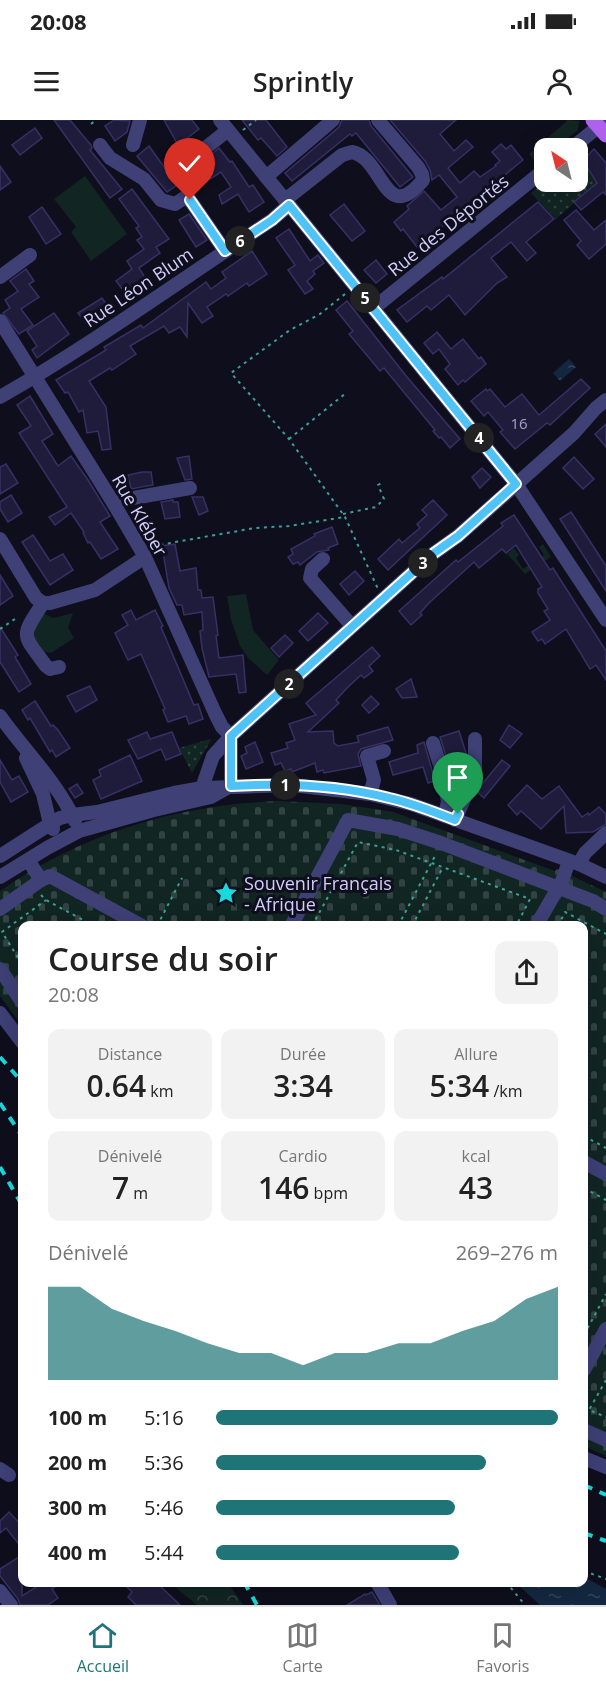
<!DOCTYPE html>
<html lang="fr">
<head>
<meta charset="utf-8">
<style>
  :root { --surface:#fff; --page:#f2f2f2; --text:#222; --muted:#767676; --line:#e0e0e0; --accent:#1e7476 }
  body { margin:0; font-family:"Open Sans",sans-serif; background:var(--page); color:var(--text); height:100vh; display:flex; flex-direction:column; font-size:22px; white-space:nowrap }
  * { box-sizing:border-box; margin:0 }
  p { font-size:20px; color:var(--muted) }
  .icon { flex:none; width:33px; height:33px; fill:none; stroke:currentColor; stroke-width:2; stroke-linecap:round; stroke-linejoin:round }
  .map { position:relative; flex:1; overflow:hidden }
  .details { position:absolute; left:18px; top:801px; width:570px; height:666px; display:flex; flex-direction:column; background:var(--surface); border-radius:12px; box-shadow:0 6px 24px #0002 }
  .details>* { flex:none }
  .needle { width:39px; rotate:325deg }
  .controls { position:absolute; left:534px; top:18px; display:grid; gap:12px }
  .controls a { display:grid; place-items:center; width:54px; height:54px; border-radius:12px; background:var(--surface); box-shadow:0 6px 24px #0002; font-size:30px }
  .pin { position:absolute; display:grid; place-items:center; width:51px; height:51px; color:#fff; margin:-62px -26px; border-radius:50% 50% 50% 0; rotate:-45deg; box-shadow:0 0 6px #0007 }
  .pin .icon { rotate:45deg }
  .km { position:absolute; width:30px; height:30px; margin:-15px; border-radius:50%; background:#222; color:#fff; font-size:16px; line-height:30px; text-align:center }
  .round { display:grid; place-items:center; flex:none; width:63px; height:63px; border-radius:12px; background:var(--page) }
  .summary { display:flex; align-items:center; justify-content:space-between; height:102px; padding:0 30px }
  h1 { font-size:33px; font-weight:600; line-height:45px }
  .stats { display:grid; grid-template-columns:repeat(3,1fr); gap:9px; height:102px; padding:6px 30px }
  .stats div { display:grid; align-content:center; border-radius:12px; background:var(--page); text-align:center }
  .stats b { font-size:30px; font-weight:600 }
  .stats small { font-size:16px; font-weight:400 }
  .stats p { font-size:16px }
  .chart { height:168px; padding:12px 30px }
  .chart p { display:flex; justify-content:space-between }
  .chart svg { width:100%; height:108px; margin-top:6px; fill:var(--accent); opacity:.7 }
  ul { padding:0 30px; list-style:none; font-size:20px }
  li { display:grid; grid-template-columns:96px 72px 1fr; align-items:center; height:45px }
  li i { height:15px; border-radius:8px; background:var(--accent) }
  .status { display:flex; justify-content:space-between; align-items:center; height:42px; padding:0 30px; background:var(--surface); direction:ltr }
  .status svg { height:16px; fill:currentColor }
  header { display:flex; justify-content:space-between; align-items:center; height:78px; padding:0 30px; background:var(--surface); font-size:27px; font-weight:600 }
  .tab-bar { display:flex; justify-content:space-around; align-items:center; height:84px; border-top:2px solid var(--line); background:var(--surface); font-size:16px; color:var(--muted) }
  .tab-bar a { display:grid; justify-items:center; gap:3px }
  .tab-bar .selected { color:var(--accent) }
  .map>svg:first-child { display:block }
</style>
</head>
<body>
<div class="status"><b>20:08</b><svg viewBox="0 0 49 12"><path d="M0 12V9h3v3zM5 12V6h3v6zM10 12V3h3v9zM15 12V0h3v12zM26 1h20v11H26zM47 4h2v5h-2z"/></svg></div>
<header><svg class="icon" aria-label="menu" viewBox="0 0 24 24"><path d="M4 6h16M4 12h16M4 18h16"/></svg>Sprintly<svg class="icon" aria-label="person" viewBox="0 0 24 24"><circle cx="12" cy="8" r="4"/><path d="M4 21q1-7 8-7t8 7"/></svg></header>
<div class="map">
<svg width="606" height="1485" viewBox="0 0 606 1485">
  <defs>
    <pattern id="forest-crowns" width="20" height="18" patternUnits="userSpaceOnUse" patternTransform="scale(1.5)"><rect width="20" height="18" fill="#112523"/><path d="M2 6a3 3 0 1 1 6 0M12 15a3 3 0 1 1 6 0" fill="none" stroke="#334344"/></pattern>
    <pattern id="cemetery-stones" width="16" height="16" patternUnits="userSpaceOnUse" patternTransform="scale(1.5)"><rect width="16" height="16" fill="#112523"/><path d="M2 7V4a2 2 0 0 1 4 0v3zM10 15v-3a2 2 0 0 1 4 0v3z" fill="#334344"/></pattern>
    <pattern id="park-dots" width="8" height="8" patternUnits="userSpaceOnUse" patternTransform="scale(1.5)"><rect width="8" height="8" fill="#112523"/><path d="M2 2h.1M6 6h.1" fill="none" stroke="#334344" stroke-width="1.8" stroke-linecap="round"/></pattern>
    <pattern id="water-ripples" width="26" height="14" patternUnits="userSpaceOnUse" patternTransform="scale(1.5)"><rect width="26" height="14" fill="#132840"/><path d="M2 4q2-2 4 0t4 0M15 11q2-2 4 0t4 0" fill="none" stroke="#34465c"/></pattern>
  </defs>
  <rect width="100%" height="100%" fill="#0f0e1c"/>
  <!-- grass -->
  <g fill="#112523">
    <polygon points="568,0 579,1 578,10 555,28 544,28 544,37 537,44 529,34"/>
    <polygon points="85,56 127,114 91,141 71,112 76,107 54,79"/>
    <polygon points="543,424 551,437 525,454 507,434 514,428 519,435 516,438 523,449 544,435 539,427"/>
    <polygon points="246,474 253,510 279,540 267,555 248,538 240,526 231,500 227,476"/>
    <polygon points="43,493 53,498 73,493 68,508 74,518 51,533 41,531 30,511"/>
  </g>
  <!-- forest -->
  <polygon fill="url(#forest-crowns)" points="170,1463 228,1463 243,1485 197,1485"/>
  <!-- cemetery -->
  <path fill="url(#cemetery-stones)" d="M278 681 342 684 393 692 555 751 557 749 606 772V1336L584 1326V806H22V906L0 876V771C83 713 177 685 278 681Z"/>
  <!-- park -->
  <g fill="url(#park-dots)">
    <polygon points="578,35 599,61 556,99 531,73 545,62 578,62"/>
    <polygon points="210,619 211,620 192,653 179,628"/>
  </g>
  <!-- water -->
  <g fill="url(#water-ripples)">
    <polygon points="569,239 576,247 560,261 553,253"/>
    <polygon points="584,1457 606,1469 606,1485 540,1485 516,1463 584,1462"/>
  </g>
  <!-- building -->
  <g fill="#1f1c3b" stroke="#363065" stroke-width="1.5">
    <polygon points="54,0 70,0 91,25 92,28 90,30 122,69 110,78"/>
    <polygon points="114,0 130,1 127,12 115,21 105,6"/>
    <polygon points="164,0 192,0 199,9 178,25"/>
    <polygon points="242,0 266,0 287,27 277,36 261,18 258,20"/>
    <polygon points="342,0 369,0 371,6 413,57 400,67 356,13 352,16 350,14 292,61 285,53 339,7"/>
    <polygon points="390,0 456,0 440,14 454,31 466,20 473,27 448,48 460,63 474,51 480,57 496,46 495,45 500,41 492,32 501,24 506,29 511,25 523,40 417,127 403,109 401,111 394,102 409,89 407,86 424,71 441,90 457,77 439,55 432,60 430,50 425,41"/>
    <polygon points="35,8 42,18 20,35 12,25"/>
    <polygon points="149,26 177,65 167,72 137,36"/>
    <polygon points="219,28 230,42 232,41 249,67 253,65 264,82 249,92 238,74 222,84 219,75 231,67 221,52 207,61 198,49 211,40 208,37"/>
    <polygon points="594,29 606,43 606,75 603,72 581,90 574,82 597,63 583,40"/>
    <polygon points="0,46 11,62 0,70"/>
    <polygon points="132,69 169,119 156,127 160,133 139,148 146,159 126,174 116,161 132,149 127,141 144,129 137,120 142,117 136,108 139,106 119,79"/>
    <polygon points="538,82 554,99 526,122 536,133 531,137 527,141 511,122 491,138 507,157 497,163 465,195 449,175 431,190 427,186 407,202 397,190 442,157 443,159"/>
    <polygon points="344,84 365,111 352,121 330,95"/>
    <polygon points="42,87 61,114 46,124 29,97"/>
    <polygon points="576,90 594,110 606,100 606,124 589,139 577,125 581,121 564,100"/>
    <polygon points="189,94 207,120 196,127 179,100"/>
    <polygon points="289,109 310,141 318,135 324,143 313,151 315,154 307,161 313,169 305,174 288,150 295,145 276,118"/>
    <polygon points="252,131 267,154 249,166 247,163 228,176 226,174 207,187 213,196 202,203 188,183 187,217 180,207 169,213 164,206 130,226 136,234 112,250 110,248 89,261 106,287 111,329 102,330 98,311 87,313 83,290 79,292 68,272 65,273 56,260 106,230 104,227 141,205 143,208 206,162 211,169 226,158 222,152"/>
    <polygon points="376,140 387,154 376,163 364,150"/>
    <polygon points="26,149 34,161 29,164 39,177 21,189 33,205 19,214 3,193 10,188 5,180 18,171 10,161"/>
    <polygon points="102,178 108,187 86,204 78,193"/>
    <polygon points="347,181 407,257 460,319 450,328 441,317 439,318 433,311 435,310 384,248 380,251 349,214 353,211 336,190"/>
    <polygon points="54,193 69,214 37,238 32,230 37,226 27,211"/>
    <polygon points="437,212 451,229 463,219 479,239 481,237 486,244 465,262 463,260 458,265 445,249 450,244 439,229 433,234 424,223"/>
    <polygon points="581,259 590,268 550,305 547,303 515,329 500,312 503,310 488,292 484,296 471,281 486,269 487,271 490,269 505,287 522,274 539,295"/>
    <polygon points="30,276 53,314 42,321 58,346 71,336 88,360 110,396 100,402 118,429 101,439 90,422 88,423 83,413 84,412 71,393 55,405 49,397 67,387 19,313 31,306 17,285"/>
    <polygon points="606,304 606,327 595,314"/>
    <polygon points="189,336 192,359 185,360 177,338"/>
    <polygon points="574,337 594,359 583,369 563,348"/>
    <polygon points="6,344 18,363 0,374 0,347"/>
    <polygon points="482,348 491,357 480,368 472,357"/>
    <polygon points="142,352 151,352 153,365 131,369 128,355"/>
    <polygon points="11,375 22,393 8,402 0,389 0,382"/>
    <polygon points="192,377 203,377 208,391 199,395"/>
    <polygon points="173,380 173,382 178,382 180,397 165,399 161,382"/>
    <polygon points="433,380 447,395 388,450 378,439 399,419 402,423 420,408 417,404 427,395 422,390"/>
    <polygon points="571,392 606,446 606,471 560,399"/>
    <polygon points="514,395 550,450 553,448 606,531 606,560 596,545 590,549 566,509 545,524 542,519 538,521 532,512 550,500 544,491 548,489 538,473 538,469 542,467 516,425 506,433 502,429 479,448 474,442 430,482 420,493 422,495 411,505 399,491 456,440 458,442 503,406 501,403"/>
    <polygon points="332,407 338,424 328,428 329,430 317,432 300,445 298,442 293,444 288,437 293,434 291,429 315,416 314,414"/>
    <polygon points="33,415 50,441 63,434 73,450 50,465 22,422"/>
    <polygon points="175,424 180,451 196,448 198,470 201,470 202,478 213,477 218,515 216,516 219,538 243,535 246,572 239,573 236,554 209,557 202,528 200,511 203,510 202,492 184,495 182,485 177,485 169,468 162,426"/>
    <polygon points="355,451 364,461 349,475 340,464"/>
    <polygon points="0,455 13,476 0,485"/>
    <polygon points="131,490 136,500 155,490 163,506 161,507 194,585 198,584 203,599 189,604 186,596 168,602 163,590 165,589 141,534 128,540 115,513 128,505 122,495"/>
    <polygon points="318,493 328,503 308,521 299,511"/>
    <polygon points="0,507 18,535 15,537 31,564 19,572 0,542"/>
    <polygon points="285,515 293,523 279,537 271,528"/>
    <polygon points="372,527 380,536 369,546 373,551 364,558 361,555 347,568 336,580 339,583 308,612 333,611 334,623 338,626 359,622 357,616 388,607 393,620 361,629 358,634 361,646 324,653 323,650 317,652 315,643 292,652 291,649 285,651 281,643 275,645 271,633 288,628 286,623 295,620 289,604 316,595 306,583"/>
    <polygon points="411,559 417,577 402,578 396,569"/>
    <polygon points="90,566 97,580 76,592 67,576"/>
    <polygon points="371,576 379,584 369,593 362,585"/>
    <polygon points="35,581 51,606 53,605 58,610 70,628 56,637 52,630 50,632 30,598 28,600 22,590"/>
    <polygon points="509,605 522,614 510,628 500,620"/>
    <polygon points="459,611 466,633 466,647 451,652 440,617"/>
    <polygon points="147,612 150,619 172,612 181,634 166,640 161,629 138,639 128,620"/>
    <polygon points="255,622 263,642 246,649 241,636 247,633 245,627"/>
    <polygon points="424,622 435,661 428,663 423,647 393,655 389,642 418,633 417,625"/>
    <polygon points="130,635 142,661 101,679 93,660 101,656 99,650"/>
    <polygon points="0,640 12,660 19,656 28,672 11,682 0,662"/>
    <polygon points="502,640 510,646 484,678 477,672 478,669"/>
    <polygon points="77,664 83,673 75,678 69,669"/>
    <polygon points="527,665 542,679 559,666 582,697 588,693 589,695 599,687 606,694 606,704 593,712 566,713 564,686 541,709 521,691 517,695 508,685"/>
    <polygon points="9,1392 22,1406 22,1428 6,1408 0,1413 0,1401"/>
    <polygon points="22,1435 22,1476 44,1462 62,1462 52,1469 58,1478 48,1485 20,1485 18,1479 0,1456 0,1449"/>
    <polygon points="122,1462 156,1462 180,1485 136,1485 128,1477 132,1472"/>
    <polygon points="372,1472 380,1485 347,1485 365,1474 366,1475"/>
  </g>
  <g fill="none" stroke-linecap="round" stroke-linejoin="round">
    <!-- path -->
    <g stroke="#3aa293" stroke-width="2" stroke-dasharray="3 4.5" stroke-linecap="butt">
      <polyline points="91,4 96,0"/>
      <polyline points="243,10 256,0"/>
      <polyline points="345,174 320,194 290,210 231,253 289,319 345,397 378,469"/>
      <polyline points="289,319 346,273"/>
      <polyline points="343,394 376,387 384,379 378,365 383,362"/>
      <polyline points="153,426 255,408 289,406 345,397"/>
      <polyline points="0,509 18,497"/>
      <polyline points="41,775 46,780 94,806"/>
      <polyline points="157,806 182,758"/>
      <polyline points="312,806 358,722 396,730 530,779 516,806"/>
      <polyline points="398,806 436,734"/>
      <polyline points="412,806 443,747"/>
      <polyline points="558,806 565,792 606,814"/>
      <polyline points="22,844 2,812 46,780"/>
      <polyline points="584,1016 606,1028"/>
      <polyline points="584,1068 606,1080"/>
      <polyline points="584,1215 606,1174"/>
      <polyline points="606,1260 589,1290 606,1297"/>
      <polyline points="584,1451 606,1459"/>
      <polyline points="506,1462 525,1485"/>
    </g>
    <!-- minor -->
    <g stroke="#3e4076" stroke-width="14">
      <polyline points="220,0 516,364 606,500"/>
      <polyline points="100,25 110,38 144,59 161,80 175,84 184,78 190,80 225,131"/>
      <polyline points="133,25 140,0"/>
      <polyline points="572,28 598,7 606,4"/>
      <polyline points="179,45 188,42 228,10"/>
      <polyline points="266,57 333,0"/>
      <path d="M285 80 342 35 352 32C384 38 384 107 423 60L422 54 418 47 378 0"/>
      <polyline points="0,157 30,135"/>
      <polyline points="374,188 544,50"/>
      <polyline points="0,201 114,384 145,437 215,593 222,607 231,616"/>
      <path d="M0 277C94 223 182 159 272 100L289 85"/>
      <polyline points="114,384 122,380 190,368"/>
      <polyline points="0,419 36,478 43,483 50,483 95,470 145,437"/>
      <polyline points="323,439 312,449 310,458 352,506"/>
      <path d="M43 483C20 518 22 513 46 546L50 549 59 547"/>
      <path d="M0 596C25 631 57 662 75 701"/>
      <polyline points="231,616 231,666"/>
      <polyline points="433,623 441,648 448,681 445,696"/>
      <polyline points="26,638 43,674 50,704 53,709"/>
      <polyline points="202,668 213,636 231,616 434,433 458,416 574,313 596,288 606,280"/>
      <polyline points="370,674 374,660 367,636 384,631"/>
      <polyline points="455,700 475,654 475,619"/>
      <polyline points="0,736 50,704 60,698 72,695 97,692 174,673 202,668 292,665 370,674 411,684 579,744 606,757"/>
      <polyline points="28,740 41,760 50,756 142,806"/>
      <polyline points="579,744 585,733 606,713"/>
      <polyline points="0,757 47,728 79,711 154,690 211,677 227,668"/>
      <polyline points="0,789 41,760"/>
      <polyline points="291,806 348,700 398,709 441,723 593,781 606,789"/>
      <polyline points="536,806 562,761 567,747"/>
      <polyline points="0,849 22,882"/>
      <polyline points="0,893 22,922"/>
      <polyline points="584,1042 606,1054"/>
      <polyline points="584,1250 606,1209"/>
      <polyline points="584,1310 606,1320"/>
      <polyline points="584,1338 606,1347"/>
      <polyline points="0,1349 9,1355"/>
      <polyline points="377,1462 390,1485"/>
      <polyline points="0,1471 11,1485"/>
    </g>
    <!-- major -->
    <polyline stroke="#ad61ee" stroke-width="15" points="593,0 606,15"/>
    <!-- rail -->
    <g stroke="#18d9dc" stroke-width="4" stroke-dasharray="9 8" stroke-linecap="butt">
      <polyline points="0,937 22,962"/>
      <polyline points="0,983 22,1016"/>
      <polyline points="0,1047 22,1085"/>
      <polyline points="584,1365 606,1375"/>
      <polyline points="584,1413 606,1421"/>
      <polyline points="244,1462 257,1485"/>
    </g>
  </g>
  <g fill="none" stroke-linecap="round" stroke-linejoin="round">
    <!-- route casing -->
    <g stroke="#fff" stroke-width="12">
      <path id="route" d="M190 80 225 131 272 100 289 85 516 364 458 416 434 433 231 616V666C283 663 338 665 389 678 412 683 434 692 455 700L458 694"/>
    </g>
    <!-- route -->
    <use href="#route" stroke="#4fc3f7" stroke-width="8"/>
  </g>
  <!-- icons -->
  <defs>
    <g id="sight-bare" transform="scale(1.8)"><path d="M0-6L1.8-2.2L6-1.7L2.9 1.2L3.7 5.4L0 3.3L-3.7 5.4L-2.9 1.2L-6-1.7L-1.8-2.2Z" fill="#18d9dc" stroke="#0f0e1c" stroke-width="2.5" paint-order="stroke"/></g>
  </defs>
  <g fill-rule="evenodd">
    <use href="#sight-bare" x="226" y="773"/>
  </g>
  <g text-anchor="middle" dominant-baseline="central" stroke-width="6" stroke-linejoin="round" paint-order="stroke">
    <!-- number labels -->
    <g font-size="15" fill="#a4a2ca">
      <text x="519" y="303">16</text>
    </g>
    <!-- street labels -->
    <g font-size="18" fill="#d0cefa" stroke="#0f0e1c">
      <text transform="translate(448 105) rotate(-39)">Rue des Déportés</text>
      <text transform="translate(138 167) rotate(-34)">Rue Léon Blum</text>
      <text transform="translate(140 395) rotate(60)">Rue Kléber</text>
    </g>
    <!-- poi labels -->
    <g font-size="18" fill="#d0cefa" stroke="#0f0e1c" text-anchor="start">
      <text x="244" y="763">Souvenir Français<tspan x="244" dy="21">- Afrique</tspan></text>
    </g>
  </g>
</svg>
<div class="controls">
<a><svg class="needle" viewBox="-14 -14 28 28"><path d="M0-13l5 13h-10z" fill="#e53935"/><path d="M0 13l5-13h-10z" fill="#767676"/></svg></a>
</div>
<div class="pin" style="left:458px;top:694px;background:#1e9e55"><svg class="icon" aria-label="arrive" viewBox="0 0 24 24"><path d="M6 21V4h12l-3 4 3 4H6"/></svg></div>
<div class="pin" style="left:190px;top:80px;background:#d93025"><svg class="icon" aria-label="check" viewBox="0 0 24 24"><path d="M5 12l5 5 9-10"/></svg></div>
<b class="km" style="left:285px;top:665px">1</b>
<b class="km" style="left:289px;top:564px">2</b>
<b class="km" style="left:423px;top:443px">3</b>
<b class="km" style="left:479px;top:318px">4</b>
<b class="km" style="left:365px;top:178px">5</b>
<b class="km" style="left:240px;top:121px">6</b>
<section class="details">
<div class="summary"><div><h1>Course du soir</h1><p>20:08</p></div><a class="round"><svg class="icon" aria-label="share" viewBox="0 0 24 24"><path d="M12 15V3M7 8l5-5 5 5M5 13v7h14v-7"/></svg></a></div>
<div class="stats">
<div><p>Distance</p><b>0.64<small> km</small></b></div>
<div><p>Durée</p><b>3:34</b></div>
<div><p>Allure</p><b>5:34<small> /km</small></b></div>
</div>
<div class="stats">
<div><p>Dénivelé</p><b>7<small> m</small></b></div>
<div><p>Cardio</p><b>146<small> bpm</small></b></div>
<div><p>kcal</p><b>43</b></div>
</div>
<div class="chart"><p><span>Dénivelé</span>269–276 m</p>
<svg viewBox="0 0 160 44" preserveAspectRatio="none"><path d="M0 44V6L10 6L20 15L30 20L40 24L50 29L60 33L70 33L80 38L90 33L100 33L110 29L120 29L130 24L140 20L150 11L160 6V44z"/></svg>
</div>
<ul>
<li><b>100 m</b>5:16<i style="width:100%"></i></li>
<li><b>200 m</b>5:36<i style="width:79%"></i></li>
<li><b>300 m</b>5:46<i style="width:70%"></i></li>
<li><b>400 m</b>5:44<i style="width:71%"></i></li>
</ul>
</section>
</div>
<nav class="tab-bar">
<a class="selected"><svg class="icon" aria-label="home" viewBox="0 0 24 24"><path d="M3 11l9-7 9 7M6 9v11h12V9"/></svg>Accueil</a>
<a><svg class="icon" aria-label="map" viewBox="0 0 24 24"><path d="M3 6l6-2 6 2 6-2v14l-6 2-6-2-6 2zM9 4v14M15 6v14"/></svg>Carte</a>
<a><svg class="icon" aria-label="saved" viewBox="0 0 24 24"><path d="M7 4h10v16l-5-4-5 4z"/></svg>Favoris</a>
</nav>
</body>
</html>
